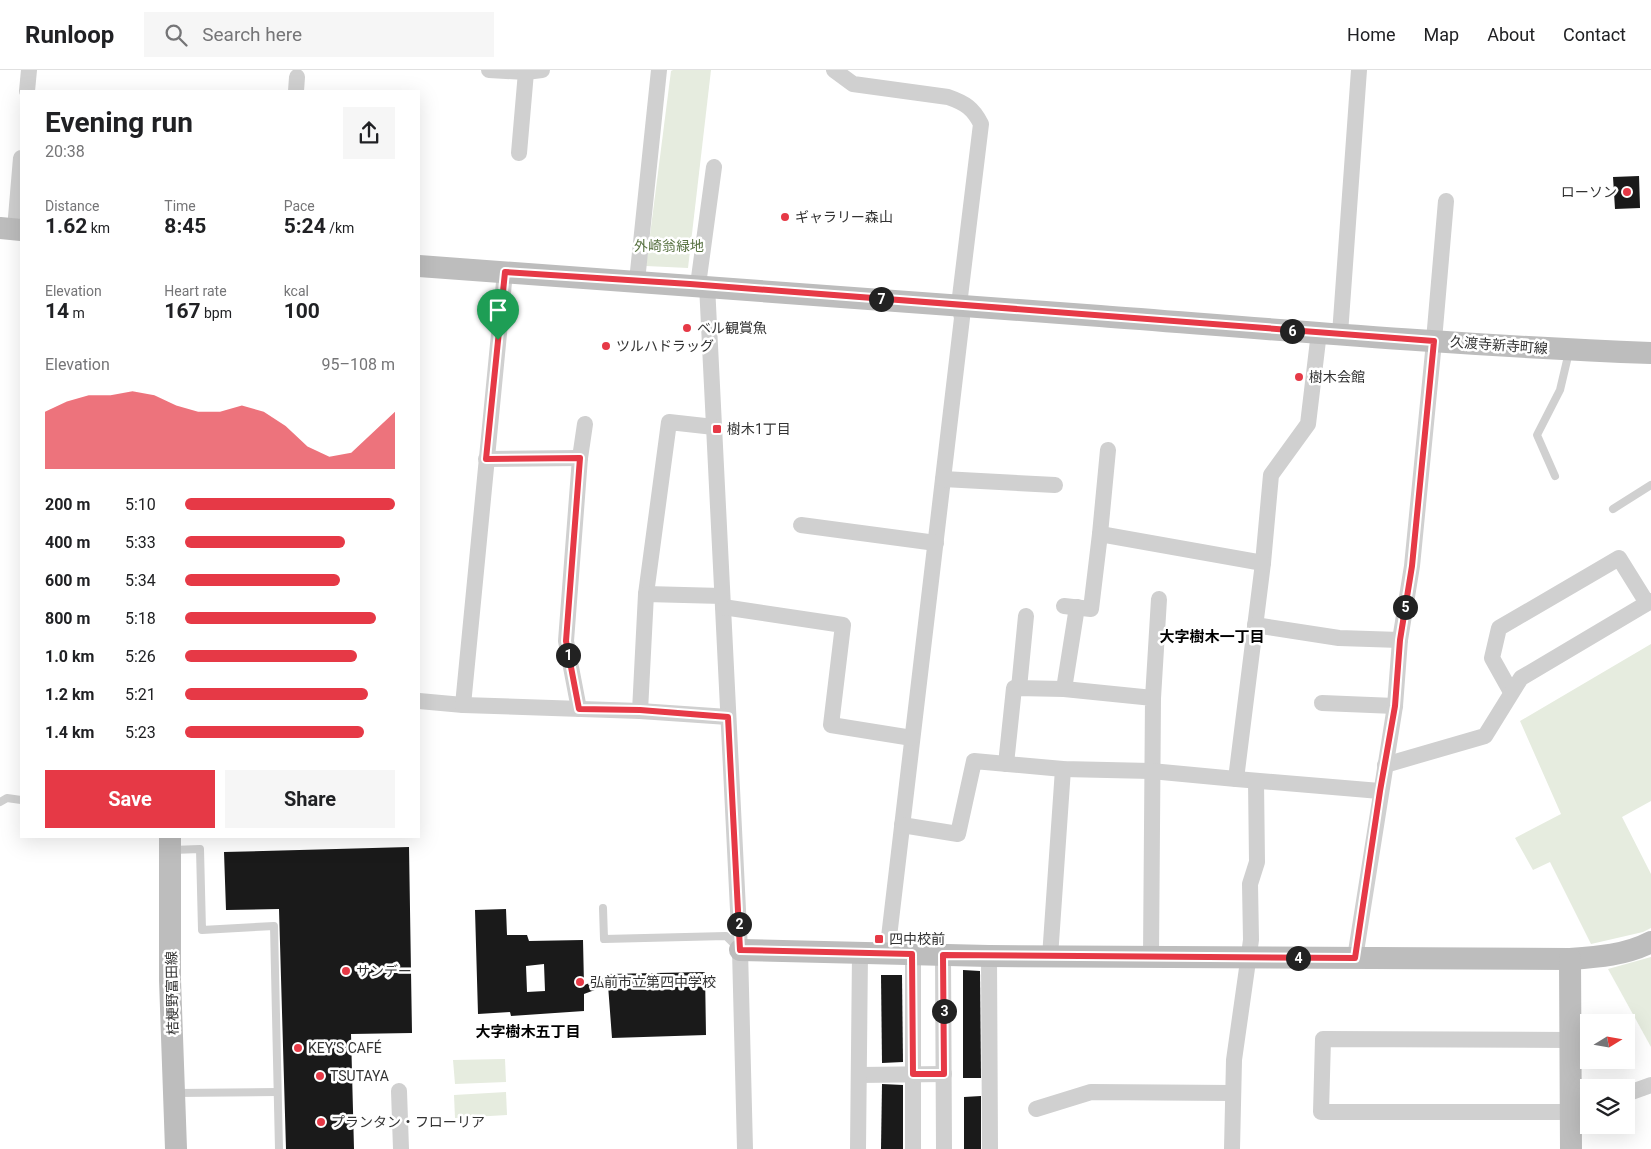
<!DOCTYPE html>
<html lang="en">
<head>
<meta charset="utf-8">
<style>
  :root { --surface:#fff; --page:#f6f6f6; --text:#202124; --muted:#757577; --line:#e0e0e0; --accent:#e63946 }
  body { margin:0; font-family:Roboto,"Noto Sans JP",sans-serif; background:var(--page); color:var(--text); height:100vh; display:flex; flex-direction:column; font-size:19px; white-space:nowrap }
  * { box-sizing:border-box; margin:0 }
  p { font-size:16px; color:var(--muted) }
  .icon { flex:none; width:28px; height:28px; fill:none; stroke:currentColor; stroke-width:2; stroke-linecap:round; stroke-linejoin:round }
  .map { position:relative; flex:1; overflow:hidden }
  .panel { position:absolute; left:20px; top:20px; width:400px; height:748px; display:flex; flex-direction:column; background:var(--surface); border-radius:0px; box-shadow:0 5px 20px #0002 }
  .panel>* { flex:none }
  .needle { width:32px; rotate:79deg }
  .controls { position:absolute; left:1580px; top:944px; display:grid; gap:10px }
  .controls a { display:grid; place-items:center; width:55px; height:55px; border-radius:0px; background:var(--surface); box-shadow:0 5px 20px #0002; font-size:25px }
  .pin { position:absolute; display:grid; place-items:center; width:42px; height:42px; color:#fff; margin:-51px -21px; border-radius:50% 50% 50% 0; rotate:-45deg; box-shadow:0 0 5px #0007 }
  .pin .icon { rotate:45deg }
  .km { position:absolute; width:25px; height:25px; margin:-12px; border-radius:50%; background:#222; color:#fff; font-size:14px; line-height:25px; text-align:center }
  .round { display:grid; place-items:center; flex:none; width:52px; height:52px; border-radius:0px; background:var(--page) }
  .headline { display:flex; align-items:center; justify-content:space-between; height:85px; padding:0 25px }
  h1 { font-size:28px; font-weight:700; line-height:38px }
  .stats { display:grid; grid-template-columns:repeat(3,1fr); gap:8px; height:85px; padding:5px 25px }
  .stats div { display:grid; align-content:center }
  .stats b { font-size:21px; font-weight:700 }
  .stats small { font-size:14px; font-weight:400 }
  .stats p { font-size:14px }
  .chart { height:140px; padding:10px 25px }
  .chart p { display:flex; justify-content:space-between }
  .chart svg { width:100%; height:90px; margin-top:5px; fill:var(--accent); opacity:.7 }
  .primary-button { display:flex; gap:10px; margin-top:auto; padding:10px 25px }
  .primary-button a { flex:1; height:58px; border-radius:0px; background:var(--accent); color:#fff; font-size:20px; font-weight:700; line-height:58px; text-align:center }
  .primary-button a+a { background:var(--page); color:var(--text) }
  ul { padding:0 25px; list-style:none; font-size:16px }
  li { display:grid; grid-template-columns:80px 60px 1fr; align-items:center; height:38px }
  li i { height:12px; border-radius:6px; background:var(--accent) }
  header { display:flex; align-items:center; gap:30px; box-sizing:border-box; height:70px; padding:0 25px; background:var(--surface); border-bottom:1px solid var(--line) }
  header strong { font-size:24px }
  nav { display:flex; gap:28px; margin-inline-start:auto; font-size:18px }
  .search { width:350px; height:45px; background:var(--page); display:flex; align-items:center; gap:12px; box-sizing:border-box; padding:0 18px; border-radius:0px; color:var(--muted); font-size:19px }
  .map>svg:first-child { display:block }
</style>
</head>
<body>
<header>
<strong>Runloop</strong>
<div class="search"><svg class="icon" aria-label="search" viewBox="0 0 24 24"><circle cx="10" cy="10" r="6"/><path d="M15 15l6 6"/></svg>Search here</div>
<nav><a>Home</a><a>Map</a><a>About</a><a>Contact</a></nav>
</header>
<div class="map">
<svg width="1651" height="1079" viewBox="0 0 1651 1079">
  <rect width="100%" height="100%" fill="#fff"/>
  <!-- green -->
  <g fill="#e6ecdf">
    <polygon points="673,0 711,0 688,198 646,196 671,1"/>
    <polygon points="1651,574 1651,731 1622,747 1651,804 1651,858 1643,862 1591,874 1550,792 1533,800 1515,768 1561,744 1520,651"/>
    <polygon points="1651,887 1651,977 1608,899"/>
    <polygon points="505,989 506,1012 455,1014 453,990"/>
    <polygon points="506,1022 507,1045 455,1048 454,1025"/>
  </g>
  <!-- building -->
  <g fill="#1a1a1a" fill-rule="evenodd">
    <polygon points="1639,106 1640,138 1615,139 1613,107"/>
    <polygon points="409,777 412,963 351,964 354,1079 286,1079 279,839 226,840 224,782"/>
    <path d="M506 839 507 865H527L529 871 583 870 584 915 607 907V904L705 902 706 965 612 968 608 915 584 924V941L511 946 510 942 478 944 475 840ZM544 894 545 921 527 922 526 896Z"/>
    <polygon points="963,900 980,901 981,1008 963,1008"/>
    <polygon points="881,905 902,905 903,992 882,993"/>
    <polygon points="882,1014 903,1015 903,1079 881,1079"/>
    <polygon points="981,1026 981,1079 964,1079 964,1027"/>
  </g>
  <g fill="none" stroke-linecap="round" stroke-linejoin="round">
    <!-- lane -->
    <g stroke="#d0d0d0" stroke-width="8">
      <polyline points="1555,406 1537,365 1560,320 1569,282"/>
      <polyline points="1613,439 1651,415"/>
      <polyline points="0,732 7,728 21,730"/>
      <polyline points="172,780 200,779 202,860 274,856 279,1079"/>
      <polyline points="603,838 604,869 726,866 739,879"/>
      <polyline points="177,1023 277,1022"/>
    </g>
    <!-- street -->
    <g stroke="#d0d0d0" stroke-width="16">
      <polyline points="489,0 526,2 542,0"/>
      <path d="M834 0 853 14 948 27C965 33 973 38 981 54L959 235 962 248 887 884"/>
      <polyline points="27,21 29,0"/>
      <polyline points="296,21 297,7"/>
      <polyline points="519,83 526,2"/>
      <polyline points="15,159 21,88"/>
      <polyline points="637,211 659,0"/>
      <polyline points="698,215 714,97"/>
      <polyline points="707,215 740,880 745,1079"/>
      <polyline points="1319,262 1308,354 1271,405 1263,493 1236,709 1380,721"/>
      <polyline points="1340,264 1359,0"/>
      <polyline points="486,389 580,388"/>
      <polyline points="943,409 1055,415"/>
      <polyline points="801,455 936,473"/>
      <polyline points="1100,464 1108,380"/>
      <polyline points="646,524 669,352 714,357"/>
      <polyline points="1064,536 1091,539 1100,464 1263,493"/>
      <polyline points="723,537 843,555 831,655 912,668"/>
      <polyline points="1255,555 1339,568 1400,570"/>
      <polyline points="1019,618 1026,546"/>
      <polyline points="1064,619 1077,537"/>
      <polyline points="1511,622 1492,588 1499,558 1619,488 1647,533"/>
      <polyline points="1153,628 1159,529"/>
      <polyline points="419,631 463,635 640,641 728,647"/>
      <polyline points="1322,633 1395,636"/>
      <polyline points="463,635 505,202"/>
      <polyline points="579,639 566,571 580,388 585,354"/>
      <polyline points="640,641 646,524 722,526"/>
      <polyline points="1006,694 1014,618 1064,619 1153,628 1151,887"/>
      <polyline points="1385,695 1485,666 1521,608 1651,531"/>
      <polyline points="902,755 958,764 974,691 1063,699 1151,701 1236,709"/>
      <polyline points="913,884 913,1079"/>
      <polyline points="943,885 944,1079"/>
      <polyline points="989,886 990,1079"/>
      <polyline points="1050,887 1063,699"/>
      <polyline points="1355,888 1395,636 1400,570 1412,496 1433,282 1446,131"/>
      <polyline points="1571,970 1323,969 1321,1042 1585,1042 1589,1040"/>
      <polyline points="859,1005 944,1004"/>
      <polyline points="399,1021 401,1079"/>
      <polyline points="1626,1024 1651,1015"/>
      <polyline points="1036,1039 1091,1022 1233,1023"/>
      <polyline points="858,1079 860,883"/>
      <polyline points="1232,1079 1234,990 1251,870 1250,814 1257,792 1256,712"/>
    </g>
    <!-- secondary -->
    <g stroke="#bdbdbd" stroke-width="22">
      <polyline points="0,158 21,160"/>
      <path d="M419 196C646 211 873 228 1100 246 1283 260 1467 276 1651 283"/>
      <polyline points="170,766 170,910 176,1079"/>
      <path d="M740 880 989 886 1570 889C1598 887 1626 885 1651 872"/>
      <polyline points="1570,889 1571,1079"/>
    </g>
  </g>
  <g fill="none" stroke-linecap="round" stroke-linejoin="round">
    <!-- route casing -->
    <g stroke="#fff" stroke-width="10">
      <polygon id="route" points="505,202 690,214 1434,271 1412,496 1400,570 1395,636 1380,721 1355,888 943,885 944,1004 913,1004 912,884 740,880 728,647 640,640 579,639 566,571 580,388 486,389"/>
    </g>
    <!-- route -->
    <use href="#route" stroke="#e63946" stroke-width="6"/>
  </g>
  <!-- markers -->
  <g fill="#e63946" stroke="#fff" stroke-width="2">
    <circle cx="1627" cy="122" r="5"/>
    <circle cx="785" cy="147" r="5"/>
    <circle cx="687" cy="258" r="5"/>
    <circle cx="606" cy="276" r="5"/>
    <circle cx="1299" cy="307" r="5"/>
    <rect x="712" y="354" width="10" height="10" rx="2.5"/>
    <rect x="874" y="864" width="10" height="10" rx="2.5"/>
    <circle cx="346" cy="901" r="5"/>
    <circle cx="580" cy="912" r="5"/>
    <circle cx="298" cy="978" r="5"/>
    <circle cx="320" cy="1006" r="5"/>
    <circle cx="321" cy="1052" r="5"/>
  </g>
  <g text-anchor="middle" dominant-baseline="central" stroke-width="5" stroke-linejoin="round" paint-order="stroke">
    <!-- poi labels -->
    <g font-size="14" fill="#333" stroke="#fff" text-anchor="start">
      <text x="1617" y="122" text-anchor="end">ローソン</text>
      <text x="795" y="147">ギャラリー森山</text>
      <text x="697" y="258">ベル観賞魚</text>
      <text x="616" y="276">ツルハドラッグ</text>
      <text x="1309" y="307">樹木会館</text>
      <text x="727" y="359">樹木1丁目</text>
      <text x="889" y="869">四中校前</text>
      <text x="356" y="901">サンデー</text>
      <text x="590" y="912">弘前市立第四中学校</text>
      <text x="308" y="978">KEY’S CAFÉ</text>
      <text x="330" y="1006">TSUTAYA</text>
      <text x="331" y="1052">プランタン・フローリア</text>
    </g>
    <!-- park labels -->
    <g font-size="14" fill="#56703f" stroke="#fff">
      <text x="669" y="176">外崎翁緑地</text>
    </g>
    <!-- street labels -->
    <g font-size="14" fill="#333" stroke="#fff">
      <text transform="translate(1499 275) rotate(4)">久渡寺新寺町線</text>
      <text transform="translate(172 923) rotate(-91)">桔梗野富田線</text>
    </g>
    <!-- neighbourhood labels -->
    <g font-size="15" font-weight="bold" fill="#000" stroke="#fff">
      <text x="1212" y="567">大字樹木一丁目</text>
      <text x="528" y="962">大字樹木五丁目</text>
    </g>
  </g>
</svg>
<div class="controls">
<a><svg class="needle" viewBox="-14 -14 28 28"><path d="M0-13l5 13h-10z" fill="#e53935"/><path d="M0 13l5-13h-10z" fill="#757577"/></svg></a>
<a><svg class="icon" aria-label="layers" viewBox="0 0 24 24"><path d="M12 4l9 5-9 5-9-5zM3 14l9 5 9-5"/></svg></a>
</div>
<div class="pin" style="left:498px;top:270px;background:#1e9e55"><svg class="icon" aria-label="arrive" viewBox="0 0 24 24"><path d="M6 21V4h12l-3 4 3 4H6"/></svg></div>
<b class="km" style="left:568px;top:585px">1</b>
<b class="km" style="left:739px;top:854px">2</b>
<b class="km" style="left:944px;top:941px">3</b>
<b class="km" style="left:1298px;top:888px">4</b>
<b class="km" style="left:1405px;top:537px">5</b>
<b class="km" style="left:1292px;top:261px">6</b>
<b class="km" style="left:881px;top:229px">7</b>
<section class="panel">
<div class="headline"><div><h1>Evening run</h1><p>20:38</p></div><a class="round"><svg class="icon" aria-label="share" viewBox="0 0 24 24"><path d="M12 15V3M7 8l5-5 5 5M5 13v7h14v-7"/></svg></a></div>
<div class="stats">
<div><p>Distance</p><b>1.62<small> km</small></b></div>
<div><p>Time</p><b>8:45</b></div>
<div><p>Pace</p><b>5:24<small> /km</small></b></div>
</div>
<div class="stats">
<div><p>Elevation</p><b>14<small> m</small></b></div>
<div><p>Heart rate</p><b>167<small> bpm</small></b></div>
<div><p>kcal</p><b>100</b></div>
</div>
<div class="chart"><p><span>Elevation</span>95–108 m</p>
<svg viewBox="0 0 160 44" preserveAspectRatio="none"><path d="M0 44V16L10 11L20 8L30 8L40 6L50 8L60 13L70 16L80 16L90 13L100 16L110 23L120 33L130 38L140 36L150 26L160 16V44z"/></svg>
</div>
<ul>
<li><b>200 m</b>5:10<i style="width:100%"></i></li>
<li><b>400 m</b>5:33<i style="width:76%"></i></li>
<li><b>600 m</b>5:34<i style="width:74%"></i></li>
<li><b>800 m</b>5:18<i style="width:91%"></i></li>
<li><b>1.0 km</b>5:26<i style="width:82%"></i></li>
<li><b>1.2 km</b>5:21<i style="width:87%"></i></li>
<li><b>1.4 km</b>5:23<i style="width:85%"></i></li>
</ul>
<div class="primary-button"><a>Save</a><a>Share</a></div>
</section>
</div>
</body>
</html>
